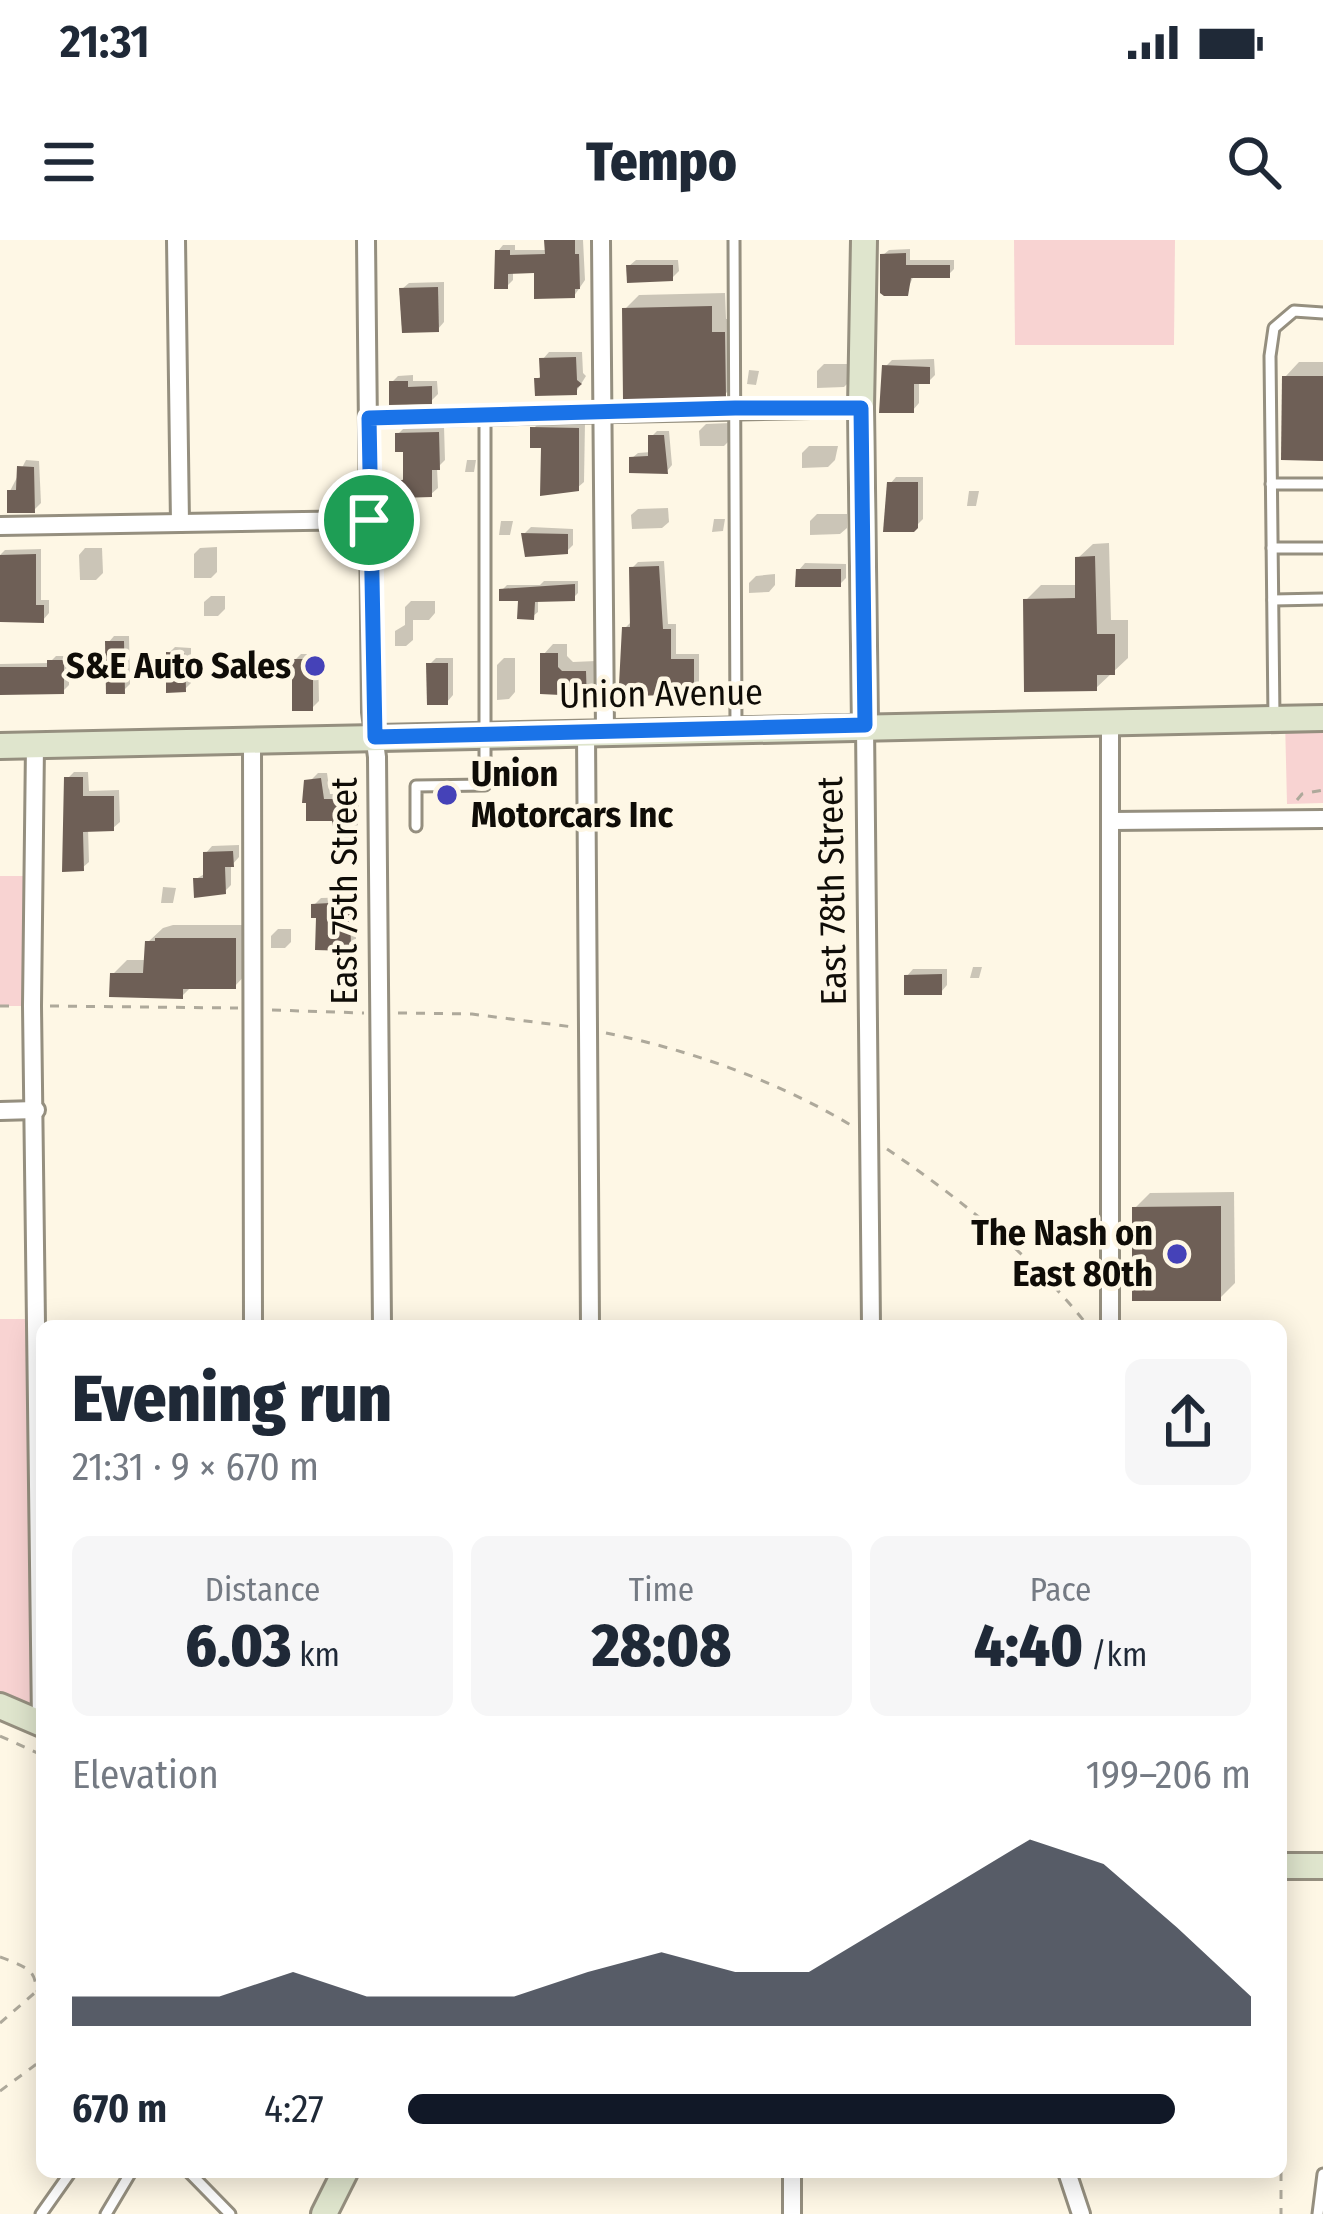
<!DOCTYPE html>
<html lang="en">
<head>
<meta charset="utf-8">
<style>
  :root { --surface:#fff; --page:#f6f6f7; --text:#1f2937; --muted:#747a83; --accent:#111827 }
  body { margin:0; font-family:"Fira Sans Condensed",sans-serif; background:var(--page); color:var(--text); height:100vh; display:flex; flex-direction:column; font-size:45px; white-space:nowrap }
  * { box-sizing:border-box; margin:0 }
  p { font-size:39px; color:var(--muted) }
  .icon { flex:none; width:66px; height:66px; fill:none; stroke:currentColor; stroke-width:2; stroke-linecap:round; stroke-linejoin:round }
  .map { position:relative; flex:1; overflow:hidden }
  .details { position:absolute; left:36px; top:1080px; width:1251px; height:858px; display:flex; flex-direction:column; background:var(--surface); border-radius:18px; box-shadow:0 6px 30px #0003 }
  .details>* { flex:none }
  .pin { position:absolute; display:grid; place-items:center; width:102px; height:102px; color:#fff; margin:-51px; border:6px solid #fff; border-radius:50%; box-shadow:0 3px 12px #0007 }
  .round { display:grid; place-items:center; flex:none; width:126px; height:126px; border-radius:18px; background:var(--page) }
  .overview { display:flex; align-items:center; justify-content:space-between; height:204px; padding:0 36px }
  h1 { font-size:66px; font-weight:800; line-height:90px }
  .metrics { display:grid; grid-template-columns:repeat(3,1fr); gap:18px; height:204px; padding:12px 36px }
  .metrics div { display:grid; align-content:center; border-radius:18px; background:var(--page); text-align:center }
  .metrics b { font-size:60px; font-weight:800 }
  .metrics small { font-size:33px; font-weight:400 }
  .metrics p { font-size:33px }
  .chart { height:336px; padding:24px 36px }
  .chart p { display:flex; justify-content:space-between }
  .chart svg { width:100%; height:216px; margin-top:12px; fill:var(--accent); opacity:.7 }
  ul { padding:0 36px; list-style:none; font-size:39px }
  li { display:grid; grid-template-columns:192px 144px 1fr; align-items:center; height:90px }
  li i { height:30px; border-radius:15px; background:var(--accent) }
  .status { display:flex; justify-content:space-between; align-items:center; height:84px; padding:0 60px; background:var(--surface); direction:ltr }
  .status svg { height:33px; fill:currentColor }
  header { display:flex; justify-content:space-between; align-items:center; height:156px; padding:0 36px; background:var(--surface); font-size:54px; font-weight:800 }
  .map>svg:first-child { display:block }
</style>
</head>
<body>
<div class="status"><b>21:31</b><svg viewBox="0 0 49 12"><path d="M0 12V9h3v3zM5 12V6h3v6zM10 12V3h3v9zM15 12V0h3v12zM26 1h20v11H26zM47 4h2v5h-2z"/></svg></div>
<header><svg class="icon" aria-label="menu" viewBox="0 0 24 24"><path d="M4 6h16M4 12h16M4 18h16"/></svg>Tempo<svg class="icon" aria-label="search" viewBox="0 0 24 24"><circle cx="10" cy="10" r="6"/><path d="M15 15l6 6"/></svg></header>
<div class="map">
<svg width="1323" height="1974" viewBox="0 0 1323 1974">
  <rect width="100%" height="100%" fill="#fef7e5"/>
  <!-- green -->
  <g fill="#f8d3d2">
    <polygon points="1014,0 1175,0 1174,105 1015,105"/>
    <polygon points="1323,478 1323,563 1287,564 1285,479"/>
    <polygon points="0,636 35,636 32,766 0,766"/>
    <polygon points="0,1079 38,1079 42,1484 0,1466"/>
  </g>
  <!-- shadow -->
  <g fill="#0003">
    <polygon points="547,0 583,0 585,40 574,56 537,30 513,31 513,40 507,46 498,11 503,5 515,5 515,10 547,10"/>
    <polygon points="910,9 910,20 954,20 954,29 948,35 914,35 906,53 883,15 889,10"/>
    <polygon points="636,20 678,20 679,31 672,38 629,26"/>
    <polygon points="444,42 444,82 438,89 402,49 409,43"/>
    <polygon points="725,53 726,79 739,78 739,140 724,155 625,69 639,55"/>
    <polygon points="549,112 582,112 583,133 586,136 576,152 537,139 543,134 543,119"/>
    <polygon points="934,119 935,135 929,141 919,141 919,163 913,170 885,127 892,120"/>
    <polygon points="1299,122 1323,122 1323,218 1285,137"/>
    <polygon points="824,124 848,124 850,141 844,147 817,148 817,131"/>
    <polygon points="749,130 759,131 756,145 747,144"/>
    <polygon points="413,135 413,141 437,141 438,154 431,161 392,142 398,136"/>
    <polygon points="540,182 585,182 584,242 577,248 533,189"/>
    <polygon points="730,183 731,199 724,206 700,206 699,191 706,184"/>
    <polygon points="444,186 445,220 437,228 438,248 431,254 401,241 406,236 406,209 398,194 405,187"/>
    <polygon points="657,191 669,191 672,225 667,231 632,218 638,213 651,212 651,197"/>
    <polygon points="809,206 838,206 835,220 828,227 802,228 802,213"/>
    <polygon points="26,220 39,221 41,263 34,270 10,251"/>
    <polygon points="467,220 476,220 474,232 465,232"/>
    <polygon points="896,237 923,237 923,279 913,289 890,244"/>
    <polygon points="969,251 979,251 976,266 967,266"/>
    <polygon points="668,268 669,282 662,288 632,289 631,275 638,269"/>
    <polygon points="817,274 847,274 847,288 840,294 810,295 810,281"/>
    <polygon points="714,279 725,279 723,291 712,292"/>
    <polygon points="501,281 513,281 510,295 499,295"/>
    <polygon points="531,287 573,289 573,305 567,311 524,294"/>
    <polygon points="1109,303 1111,380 1128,380 1128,418 1096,448 1026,360 1041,345 1078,345 1078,318 1093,304"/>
    <polygon points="217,307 217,332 211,338 194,338 194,314 200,308"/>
    <polygon points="85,308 102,308 103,333 96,340 80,340 79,315"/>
    <polygon points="41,309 41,360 49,360 49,373 43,380 0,379 0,315 5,310"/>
    <polygon points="664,321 668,384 676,384 676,414 699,414 699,445 692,451 641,455 635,461 625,388 631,382 632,328 638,322"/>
    <polygon points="805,323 846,324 846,338 840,344 799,330"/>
    <polygon points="775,334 775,345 769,352 749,353 749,343 756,336"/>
    <polygon points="544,341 578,341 578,353 573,358 538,358 538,372 533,376 521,358 502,350 507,345 540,345"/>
    <polygon points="211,356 225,356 225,369 218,376 204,376 204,362"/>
    <polygon points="411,361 435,361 435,373 429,380 413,380 413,400 406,406 395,406 395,391 405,385 405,367"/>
    <polygon points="114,396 129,396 130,444 123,451 108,403"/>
    <polygon points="553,404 567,404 567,416 573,422 596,421 596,450 586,461 543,415"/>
    <polygon points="175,407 191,408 191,443 184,450 169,413"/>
    <polygon points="301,414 318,414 319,461 312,468 295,420"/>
    <polygon points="56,416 69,416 69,445 63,451 0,452 0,424 49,423"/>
    <polygon points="436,418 453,418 453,455 447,462 429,425"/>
    <polygon points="504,418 515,418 515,452 509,459 497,460 497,425"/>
    <polygon points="74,532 88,532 89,551 119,550 120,582 113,588 88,588 89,622 82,628 67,539"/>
    <polygon points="318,533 327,533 330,554 352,554 352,558 359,558 358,585 352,592 337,594 335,578 311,540"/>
    <polygon points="239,605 239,617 231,626 231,645 225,651 196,639 206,633 206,613 212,606"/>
    <polygon points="343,611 344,623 330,626 330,614"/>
    <polygon points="163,647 176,648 173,663 161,663"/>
    <polygon points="356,657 356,701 350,708 314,665 321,658"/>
    <polygon points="173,685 250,685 249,731 235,746 192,746 182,756 113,734 127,720 147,720 148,702 163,688"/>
    <polygon points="278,689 291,689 291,702 285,708 271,708 271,696"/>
    <polygon points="973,727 982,727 979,738 970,738"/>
    <polygon points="913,729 947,729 947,745 941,752 907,736"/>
    <polygon points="1234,952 1235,1043 1220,1058 1135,968 1150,953"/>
  </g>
  <!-- building -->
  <g fill="#6e5f56">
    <polygon points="544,0 575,0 575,14 579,14 580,49 575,49 575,58 534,59 534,33 508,34 508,49 494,49 495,10 510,10 510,15 545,14"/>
    <polygon points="906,13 906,25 950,25 950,38 911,38 908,56 884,56 880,53 880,14"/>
    <polygon points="626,25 673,25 673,41 627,43"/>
    <polygon points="438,47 439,92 402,93 399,48"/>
    <polygon points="712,66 712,92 725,92 726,158 623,160 622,68"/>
    <polygon points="576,117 577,140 582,144 577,148 577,155 535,156 534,138 540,138 539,118"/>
    <polygon points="882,125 930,127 930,144 914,144 914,173 879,173"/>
    <polygon points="1282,136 1323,136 1323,221 1281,220"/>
    <polygon points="389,141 408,141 408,147 432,146 432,164 389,165"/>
    <polygon points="530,187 579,188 579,251 540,256 541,208 530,208"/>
    <polygon points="439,192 440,230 432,230 432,257 398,258 398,240 403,240 403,212 395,212 395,193"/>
    <polygon points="648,195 664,195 668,234 629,233 629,217 648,216"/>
    <polygon points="17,226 34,227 35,273 7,273 7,250 16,250"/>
    <polygon points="887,242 918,242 918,288 914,292 883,292"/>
    <polygon points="521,293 568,294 568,314 525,317"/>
    <polygon points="36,314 36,365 44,365 44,383 0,382 0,315"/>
    <polygon points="1095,316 1097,394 1115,394 1115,435 1097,435 1097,451 1024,452 1023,359 1075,358 1075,317"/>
    <polygon points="659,326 663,389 671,389 671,419 694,419 694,454 636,456 636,464 618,464 622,387 630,387 629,327"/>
    <polygon points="796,329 841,329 841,347 795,347"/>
    <polygon points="575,344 575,361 535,362 534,380 517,379 518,361 499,361 499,349"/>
    <polygon points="105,401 124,401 125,454 106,454"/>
    <polygon points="166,412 185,413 186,452 166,453"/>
    <polygon points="540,413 558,413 558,427 562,431 586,431 587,464 563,467 561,455 540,454"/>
    <rect x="292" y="419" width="21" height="52"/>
    <polygon points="47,420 64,420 64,454 0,455 0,427 47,427"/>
    <polygon points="426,423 448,423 448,465 427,465"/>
    <polygon points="64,537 83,537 83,556 114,556 114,591 83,592 84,631 62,632"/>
    <polygon points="321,538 324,559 346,559 346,563 353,563 350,598 335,598 332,581 306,581 306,563 302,563 304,540"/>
    <polygon points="233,611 234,627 225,627 226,654 194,658 193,638 203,638 203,612"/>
    <polygon points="350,662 351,711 315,710 316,678 311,678 311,664"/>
    <polygon points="155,698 236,698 236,749 183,749 183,759 109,757 110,733 143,733 145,701 155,701"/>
    <polygon points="942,734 942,755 904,755 904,735"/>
    <polygon points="1221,966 1221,1061 1132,1061 1132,967"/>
  </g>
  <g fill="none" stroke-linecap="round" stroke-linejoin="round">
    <!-- lane casing -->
    <g stroke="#958f7f" stroke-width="15">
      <g id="lane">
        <polyline points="734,0 736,488"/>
        <polyline points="1271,244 1323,244"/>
        <polyline points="1272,308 1323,308"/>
        <polyline points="1273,360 1323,359"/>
        <polyline points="1274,478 1270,116 1274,88 1294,71 1323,73"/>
        <polyline points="416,586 416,546 485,545 485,176"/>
        <polyline points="189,1932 230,1974"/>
        <polyline points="41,1974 70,1933"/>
        <polyline points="106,1974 131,1932"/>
        <polyline points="1318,1974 1323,1934"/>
      </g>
    </g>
    <!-- street casing -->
    <g stroke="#958f7f" stroke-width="22">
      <g id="street">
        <polyline points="176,0 180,283"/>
        <polyline points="366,0 371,472 377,517 382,1086"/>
        <polyline points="601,0 605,492"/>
        <polyline points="369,178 861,168"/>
        <polyline points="0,286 369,280"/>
        <polyline points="865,485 871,1086"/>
        <polyline points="586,493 590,1086"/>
        <polyline points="252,502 253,1086"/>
        <polyline points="35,505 32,766 41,1483"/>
        <polyline points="1112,581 1323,579"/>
        <polyline points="0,871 36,870"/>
        <polyline points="1110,1086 1110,482"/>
        <polyline points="792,1932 792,1974"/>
        <polyline points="1067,1932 1081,1974"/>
      </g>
    </g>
    <!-- secondary casing -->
    <g stroke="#958f7f" stroke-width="30">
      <g id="secondary">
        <polyline points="864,0 861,168 865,485"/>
        <polyline points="0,506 1323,478"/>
        <polyline points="0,1466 42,1484"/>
        <polyline points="1281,1626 1323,1626"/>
        <polyline points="324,1974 345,1932"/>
      </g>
    </g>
    <!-- path -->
    <g stroke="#aea99b" stroke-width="3" stroke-dasharray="9 9" stroke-linecap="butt">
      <polyline points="1297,560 1302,554 1323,550"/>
      <polyline points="0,766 16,766"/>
      <polyline points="50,766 238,768"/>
      <polyline points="272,770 364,773"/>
      <polyline points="398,773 472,774 573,787"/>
      <path d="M606 793C691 810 780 842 854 887"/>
      <path d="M887 909C959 958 1034 1017 1088 1086"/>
      <polyline points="0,1496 42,1515"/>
      <path d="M0 1717C44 1733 30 1733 42 1769"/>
      <polyline points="0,1783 38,1750"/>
      <polyline points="0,1851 42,1820"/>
      <polyline points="1281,1932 1281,1974"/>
    </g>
    <!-- lane -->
    <use href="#lane" stroke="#fff" stroke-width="9"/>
    <!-- street -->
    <use href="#street" stroke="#fff" stroke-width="16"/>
    <!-- secondary -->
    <use href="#secondary" stroke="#dfe5cd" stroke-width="24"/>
  </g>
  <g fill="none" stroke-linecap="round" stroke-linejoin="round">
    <!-- route casing -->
    <g stroke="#fff" stroke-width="24">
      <polygon id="route" points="735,168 861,168 865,485 375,497 369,178"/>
    </g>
    <!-- route -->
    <use href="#route" stroke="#1a73e8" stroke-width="15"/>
  </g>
  <!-- markers -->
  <g fill="#4542b8" stroke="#fef7e5" stroke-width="4.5">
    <circle cx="315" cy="426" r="12"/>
    <circle cx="447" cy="555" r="12"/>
    <circle cx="1177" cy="1014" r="12"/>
  </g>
  <g text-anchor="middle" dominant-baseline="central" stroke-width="9" stroke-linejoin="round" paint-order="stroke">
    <!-- poi labels -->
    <g font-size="36" font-weight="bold" fill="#0f0c07" stroke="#fef7e5" text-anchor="end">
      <text x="291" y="426">S&amp;E Auto Sales</text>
      <text x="471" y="534" text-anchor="start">Union<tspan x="471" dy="41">Motorcars Inc</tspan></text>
      <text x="1153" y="993">The Nash on<tspan x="1153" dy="41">East 80th</tspan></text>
    </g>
    <!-- street labels -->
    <g font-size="36" fill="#0f0c07" stroke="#fef7e5">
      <text transform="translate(661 454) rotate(-1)">Union Avenue</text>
      <text transform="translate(345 651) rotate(-90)">East 75th Street</text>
      <text transform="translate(832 651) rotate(-91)">East 78th Street</text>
    </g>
  </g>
</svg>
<div class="pin" style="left:369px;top:280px;background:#1e9e55"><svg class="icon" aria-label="arrive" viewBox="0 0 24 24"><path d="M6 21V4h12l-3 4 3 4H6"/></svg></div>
<section class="details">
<div class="overview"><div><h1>Evening run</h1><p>21:31 · 9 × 670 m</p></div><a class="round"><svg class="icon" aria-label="share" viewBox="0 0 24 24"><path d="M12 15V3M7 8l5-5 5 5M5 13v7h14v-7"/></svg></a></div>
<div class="metrics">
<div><p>Distance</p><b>6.03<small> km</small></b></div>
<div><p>Time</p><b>28:08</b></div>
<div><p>Pace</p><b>4:40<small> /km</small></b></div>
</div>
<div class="chart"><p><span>Elevation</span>199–206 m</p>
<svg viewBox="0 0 160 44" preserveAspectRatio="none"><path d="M0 44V38L10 38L20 38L30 33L40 38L50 38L60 38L70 33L80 29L90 33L100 33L110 24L120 15L130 6L140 11L150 24L160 38V44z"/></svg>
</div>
<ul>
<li><b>670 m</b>4:27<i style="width:91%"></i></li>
</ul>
</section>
</div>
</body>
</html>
